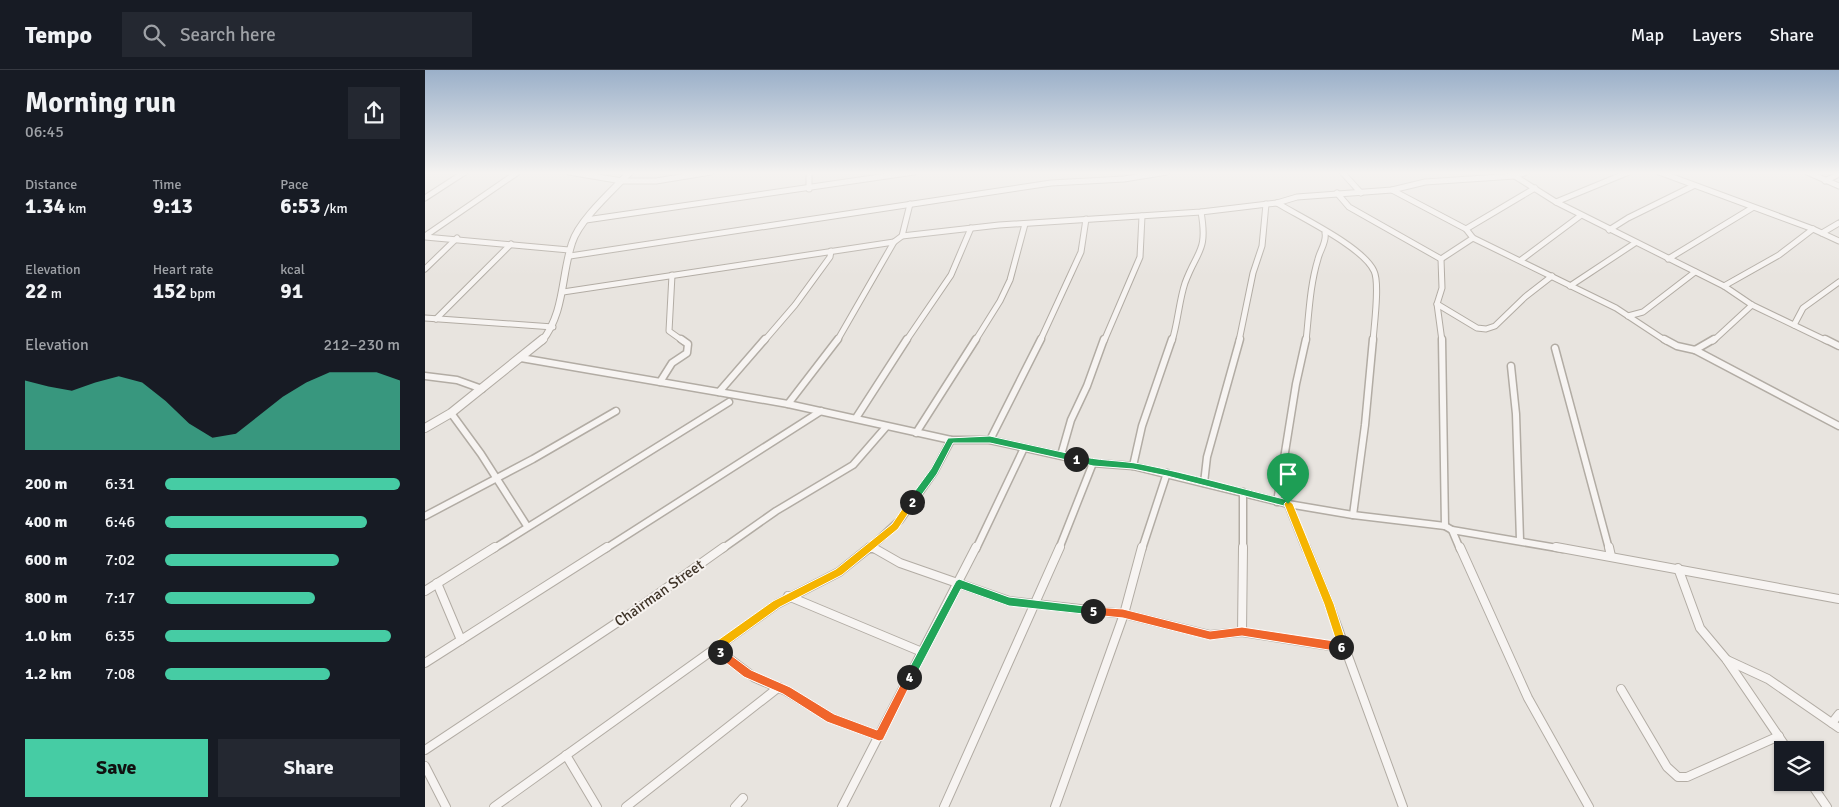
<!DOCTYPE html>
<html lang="en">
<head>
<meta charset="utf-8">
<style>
  :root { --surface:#171b24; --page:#242831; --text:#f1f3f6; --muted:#9ea1a6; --line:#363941; --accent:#46cca4 }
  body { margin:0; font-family:Signika,sans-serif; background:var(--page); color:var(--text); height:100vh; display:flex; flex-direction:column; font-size:19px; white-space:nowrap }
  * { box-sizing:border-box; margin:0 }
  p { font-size:16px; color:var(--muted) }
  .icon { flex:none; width:28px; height:28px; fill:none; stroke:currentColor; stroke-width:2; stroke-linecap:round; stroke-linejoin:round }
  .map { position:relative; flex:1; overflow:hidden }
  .details { display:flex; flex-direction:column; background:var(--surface); width:425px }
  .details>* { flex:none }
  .buttons { position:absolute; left:1349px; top:671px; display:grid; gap:10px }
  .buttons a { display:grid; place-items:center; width:50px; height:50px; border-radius:0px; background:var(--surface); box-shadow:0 1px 4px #0004; font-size:25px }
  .pin { position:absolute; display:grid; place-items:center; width:42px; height:42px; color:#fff; margin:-51px -21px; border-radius:50% 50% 50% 0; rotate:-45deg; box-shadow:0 0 5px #0007 }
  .pin .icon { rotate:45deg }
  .km { position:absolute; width:25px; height:25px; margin:-12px; border-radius:50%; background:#222; color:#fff; font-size:14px; line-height:25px; text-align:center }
  .round { display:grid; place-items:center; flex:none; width:52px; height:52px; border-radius:0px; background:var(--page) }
  .head { display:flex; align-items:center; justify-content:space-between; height:85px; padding:0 25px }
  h1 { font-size:28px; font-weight:700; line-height:38px }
  .metrics { display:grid; grid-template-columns:repeat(3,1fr); gap:8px; height:85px; padding:5px 25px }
  .metrics div { display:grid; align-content:center }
  .metrics b { font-size:21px; font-weight:700 }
  .metrics small { font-size:14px; font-weight:400 }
  .metrics p { font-size:14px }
  .chart { height:140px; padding:10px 25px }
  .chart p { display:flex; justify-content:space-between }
  .chart svg { width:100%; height:90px; margin-top:5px; fill:var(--accent); opacity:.7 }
  .button { display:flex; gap:10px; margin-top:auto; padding:10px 25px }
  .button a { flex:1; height:58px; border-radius:0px; background:var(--accent); color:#111; font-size:20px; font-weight:700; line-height:58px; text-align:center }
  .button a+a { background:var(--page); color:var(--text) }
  ul { padding:0 25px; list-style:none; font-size:16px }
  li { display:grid; grid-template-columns:80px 60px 1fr; align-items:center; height:38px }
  li i { height:12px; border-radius:6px; background:var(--accent) }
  header { display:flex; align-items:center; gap:30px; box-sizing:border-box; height:70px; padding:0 25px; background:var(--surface); border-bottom:1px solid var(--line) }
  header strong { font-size:24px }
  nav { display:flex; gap:28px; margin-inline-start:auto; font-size:18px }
  .search { width:350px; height:45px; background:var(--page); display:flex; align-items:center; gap:12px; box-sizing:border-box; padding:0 18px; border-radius:0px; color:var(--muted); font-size:19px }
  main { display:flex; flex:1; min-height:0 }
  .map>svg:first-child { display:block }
</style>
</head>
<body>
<header>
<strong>Tempo</strong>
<div class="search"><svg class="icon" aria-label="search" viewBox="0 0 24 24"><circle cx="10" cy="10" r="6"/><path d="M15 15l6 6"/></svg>Search here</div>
<nav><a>Map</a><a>Layers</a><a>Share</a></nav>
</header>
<main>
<section class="details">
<div class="head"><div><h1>Morning run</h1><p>06:45</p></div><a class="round"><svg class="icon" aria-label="share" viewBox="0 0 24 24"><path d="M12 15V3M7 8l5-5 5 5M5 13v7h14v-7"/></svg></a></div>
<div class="metrics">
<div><p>Distance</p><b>1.34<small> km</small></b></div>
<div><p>Time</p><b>9:13</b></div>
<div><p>Pace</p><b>6:53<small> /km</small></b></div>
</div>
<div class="metrics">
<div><p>Elevation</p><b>22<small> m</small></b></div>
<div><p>Heart rate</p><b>152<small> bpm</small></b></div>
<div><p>kcal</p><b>91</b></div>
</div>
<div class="chart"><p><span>Elevation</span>212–230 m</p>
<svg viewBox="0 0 160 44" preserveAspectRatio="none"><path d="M0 44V10L10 13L20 15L30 11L40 8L50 11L60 20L70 31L80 38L90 36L100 27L110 18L120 11L130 6L140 6L150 6L160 10V44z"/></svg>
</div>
<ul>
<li><b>200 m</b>6:31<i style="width:100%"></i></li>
<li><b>400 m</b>6:46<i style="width:86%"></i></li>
<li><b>600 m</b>7:02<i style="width:74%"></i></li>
<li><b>800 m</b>7:17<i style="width:64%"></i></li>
<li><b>1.0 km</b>6:35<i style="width:96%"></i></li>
<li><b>1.2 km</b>7:08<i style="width:70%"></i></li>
</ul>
<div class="button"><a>Save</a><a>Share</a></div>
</section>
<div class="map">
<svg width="1414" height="737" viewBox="0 0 1414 737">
  <rect width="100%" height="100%" fill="#e8e4df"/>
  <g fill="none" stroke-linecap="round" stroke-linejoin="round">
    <!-- minor-far2 casing -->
    <g stroke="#b2aca4" stroke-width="7">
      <g id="minor-far2">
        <polyline points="144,102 197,111 231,111 286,102"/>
        <polyline points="384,102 384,119"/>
        <polyline points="917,102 936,123"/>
        <polyline points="1204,102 1131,132 1299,216 1327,235 1402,271"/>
        <polyline points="1234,102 1388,159 1414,171"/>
        <polyline points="1382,102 1414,116"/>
        <polyline points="1088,105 1131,132"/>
        <polyline points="1400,111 1414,104"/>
        <polyline points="1110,118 1041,159 1048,168 1191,238 1241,271"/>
        <polyline points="967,120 1041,159"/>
        <polyline points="912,123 924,137 1016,189 1048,168"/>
        <polyline points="0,128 40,102"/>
        <path d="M852 133C877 148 938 177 949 201 955 213 949 256 948 271"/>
        <polyline points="161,150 489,102"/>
        <polyline points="1184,160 1203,148 1268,116"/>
        <polyline points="1397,163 1414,153"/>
        <polyline points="0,166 93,102"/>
        <polyline points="477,166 485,134"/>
        <polyline points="0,167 144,180"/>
        <polyline points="145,186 626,113 699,109 742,102"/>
        <polyline points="1016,189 1017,218 1012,234 1017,271"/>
        <polyline points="1243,189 1327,138"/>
        <polyline points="1096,190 1155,146"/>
        <polyline points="0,199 32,168"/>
        <polyline points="247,205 244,261 258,271"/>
        <polyline points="1145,216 1210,173"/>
        <polyline points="1299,216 1354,185 1388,159"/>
        <polyline points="138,222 469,172 477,166 574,155 776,142 852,133 872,127 967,120 1000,112 1090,106 1102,102"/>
        <polyline points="1012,234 1052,258 1061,259 1070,256 1100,227 1127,206"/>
        <polyline points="1203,246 1218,242 1270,202"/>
        <polyline points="0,248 128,257"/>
        <polyline points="11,249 86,174"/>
        <polyline points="1369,255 1378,238 1414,212"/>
        <polyline points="339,271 370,235 405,187 406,181"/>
        <polyline points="412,271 469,172"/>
        <polyline points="481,271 526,205 546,158"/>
        <polyline points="550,271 575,231 585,210 600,154"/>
        <polyline points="615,271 656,182 661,149"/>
        <polyline points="679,271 715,187 717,146"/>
        <path d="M747 271C753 252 754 231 760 213 772 180 783 182 776 142"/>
        <polyline points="814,271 828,203 837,176 841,134"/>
        <path d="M881 271C884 243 885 215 893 189 895 180 902 172 900 163"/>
        <polyline points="1288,271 1327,235"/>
      </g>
    </g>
    <!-- minor-far1 casing -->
    <g stroke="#b2aca4" stroke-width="9">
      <g id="minor-far1">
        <polyline points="1017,269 1020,456"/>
        <polyline points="1239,269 1252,276 1270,280 1289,269"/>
        <polyline points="1400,269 1414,276"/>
        <polyline points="1130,278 1184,479"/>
        <polyline points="1270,280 1414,356"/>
        <polyline points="96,288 363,334 526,370 565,370 668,393 708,396 863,434 928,445 1020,456 1027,460 1138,479"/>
        <polyline points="1086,296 1091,344 1095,470"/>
        <polyline points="0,306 32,310 57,319"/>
        <polyline points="235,312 247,293 262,283 263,274 256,269"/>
        <polyline points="294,322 340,269"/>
        <polyline points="363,334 413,269"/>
        <polyline points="26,343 56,384 102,456"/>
        <polyline points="431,348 482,269"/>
        <polyline points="491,363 551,269"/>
        <polyline points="565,370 616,269"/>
        <polyline points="636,385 646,350 662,316 679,269"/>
        <polyline points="708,396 717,356 747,269"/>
        <polyline points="779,413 782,387 815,269"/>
        <polyline points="852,432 871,314 881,269"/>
        <polyline points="863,434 881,479"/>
        <polyline points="928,445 940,355 948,269"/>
        <polyline points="0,446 108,389 191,341"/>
        <polyline points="1027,460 1035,479"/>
        <polyline points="446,477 475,450 509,402 526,370"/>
        <polyline points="68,479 304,332"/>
        <polyline points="180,479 396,341"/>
        <polyline points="297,479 351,441 428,395 461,357"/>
        <polyline points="444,479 449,479"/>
        <polyline points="551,479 599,378"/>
        <polyline points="634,479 668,393"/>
        <polyline points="717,479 742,403"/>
        <polyline points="818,479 818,422"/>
      </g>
    </g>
    <!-- minor casing -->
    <g stroke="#b2aca4" stroke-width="10">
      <g id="minor">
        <polyline points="447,477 475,493 584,531 699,544 785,565 817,562 918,578"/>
        <polyline points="881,477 904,534 978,737"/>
        <polyline points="1035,477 1103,628 1164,737"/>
        <polyline points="1131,477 1414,529"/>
        <polyline points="1184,477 1186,486"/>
        <polyline points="1253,498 1275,558 1301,589 1363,680"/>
        <polyline points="12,513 36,570"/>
        <polyline points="0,521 70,477"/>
        <polyline points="363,526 497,582"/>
        <polyline points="817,562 818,477"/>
        <polyline points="290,578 330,608 361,621 406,648 454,666"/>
        <polyline points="1302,590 1343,609 1414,658"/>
        <polyline points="0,593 182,477"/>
        <polyline points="1196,619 1242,697 1253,707 1262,707 1354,666"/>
        <polyline points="1407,653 1414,644"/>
        <polyline points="0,680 202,546 299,477"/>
        <polyline points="141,685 172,737"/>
        <polyline points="0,696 21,737"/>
        <polyline points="1385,712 1402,737"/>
        <polyline points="69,737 352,534 414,502 445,477"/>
        <polyline points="201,737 354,617"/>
        <polyline points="310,737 318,728"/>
        <polyline points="417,737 551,477"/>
        <polyline points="519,737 635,477"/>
        <polyline points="630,737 699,544 717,477"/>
      </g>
    </g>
    <!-- tertiary-far1 casing -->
    <g stroke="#b2aca4" stroke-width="8">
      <path id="tertiary-far1" d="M117 271C140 242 136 206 147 173 154 150 188 120 205 102"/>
    </g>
    <!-- tertiary casing -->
    <g stroke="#b2aca4" stroke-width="10">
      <polyline id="tertiary" points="0,358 26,343 118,269"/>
    </g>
    <!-- minor-far2 -->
    <use href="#minor-far2" stroke="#f7f4f2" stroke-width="5"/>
    <!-- minor-far1 -->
    <use href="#minor-far1" stroke="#f7f4f2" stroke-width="6"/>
    <!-- minor -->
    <use href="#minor" stroke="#f7f4f2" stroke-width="8"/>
    <!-- tertiary-far1 -->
    <use href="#tertiary-far1" stroke="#f7f4f2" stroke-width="6"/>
    <!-- tertiary -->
    <use href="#tertiary" stroke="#f7f4f2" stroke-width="8"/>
  </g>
  <!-- sky -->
  <linearGradient id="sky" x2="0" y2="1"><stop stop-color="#9bb0c9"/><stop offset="0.5" stop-color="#f5f3f1"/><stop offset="1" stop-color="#f5f3f1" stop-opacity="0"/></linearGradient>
  <rect width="1414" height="206" fill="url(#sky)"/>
  <!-- split-1 -->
  <path fill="#22a559" stroke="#fff" d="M651 385C673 391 695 390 716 394 766 404 814 418 863 430L868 434 863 437 742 406 708 399 668 396 648 391V386Z"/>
  <!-- split-2 -->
  <polygon fill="#22a559" stroke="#fff" points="565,366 651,385 655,389 651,392 565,373 528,373 512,404 490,434 484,434 484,429 506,399 523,368"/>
  <!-- split-3 -->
  <polygon fill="#f5b400" stroke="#fff" points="487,428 491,432 473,459 417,505 355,537 298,578 298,585 295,587 286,582 286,575 348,531 411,499 467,454 484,429"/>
  <!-- split-4 -->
  <polygon fill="#f0652b" stroke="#fff" points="295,577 326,600 365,617 409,644 452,660 481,604 484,602 489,607 458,670 454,671 402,652 358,624 319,607 291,585 290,582"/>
  <!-- split-5 -->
  <polygon fill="#22a559" stroke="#fff" points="534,509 584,527 668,537 672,541 668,545 584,536 536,519 488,611 481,611 481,604 531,511"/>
  <!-- split-6 -->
  <polygon fill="#f0652b" stroke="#fff" points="668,537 698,539 785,561 817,557 916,572 920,577 916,582 817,566 785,570 698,548 668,545 663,541"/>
  <!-- split-7 -->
  <polygon fill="#f5b400" stroke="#fff" points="863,430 868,434 909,534 923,578 918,582 912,580 911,577 912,574 899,534 859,434"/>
  <g text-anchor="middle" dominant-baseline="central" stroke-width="4" stroke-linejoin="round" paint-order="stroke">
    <!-- street labels -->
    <g font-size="15" fill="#3f3428" stroke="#f6f2ef">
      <text transform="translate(234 523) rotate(-35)">Chairman Street</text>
    </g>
  </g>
</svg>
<div class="buttons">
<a><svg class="icon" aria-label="layers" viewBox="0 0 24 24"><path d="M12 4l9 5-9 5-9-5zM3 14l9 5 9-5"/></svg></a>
</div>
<div class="pin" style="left:863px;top:434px;background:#1e9e55"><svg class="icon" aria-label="arrive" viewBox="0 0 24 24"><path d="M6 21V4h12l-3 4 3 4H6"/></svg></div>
<b class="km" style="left:651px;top:389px">1</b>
<b class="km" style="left:487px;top:432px">2</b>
<b class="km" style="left:295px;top:582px">3</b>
<b class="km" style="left:484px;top:607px">4</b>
<b class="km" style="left:668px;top:541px">5</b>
<b class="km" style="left:916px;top:577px">6</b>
</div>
</main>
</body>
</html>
